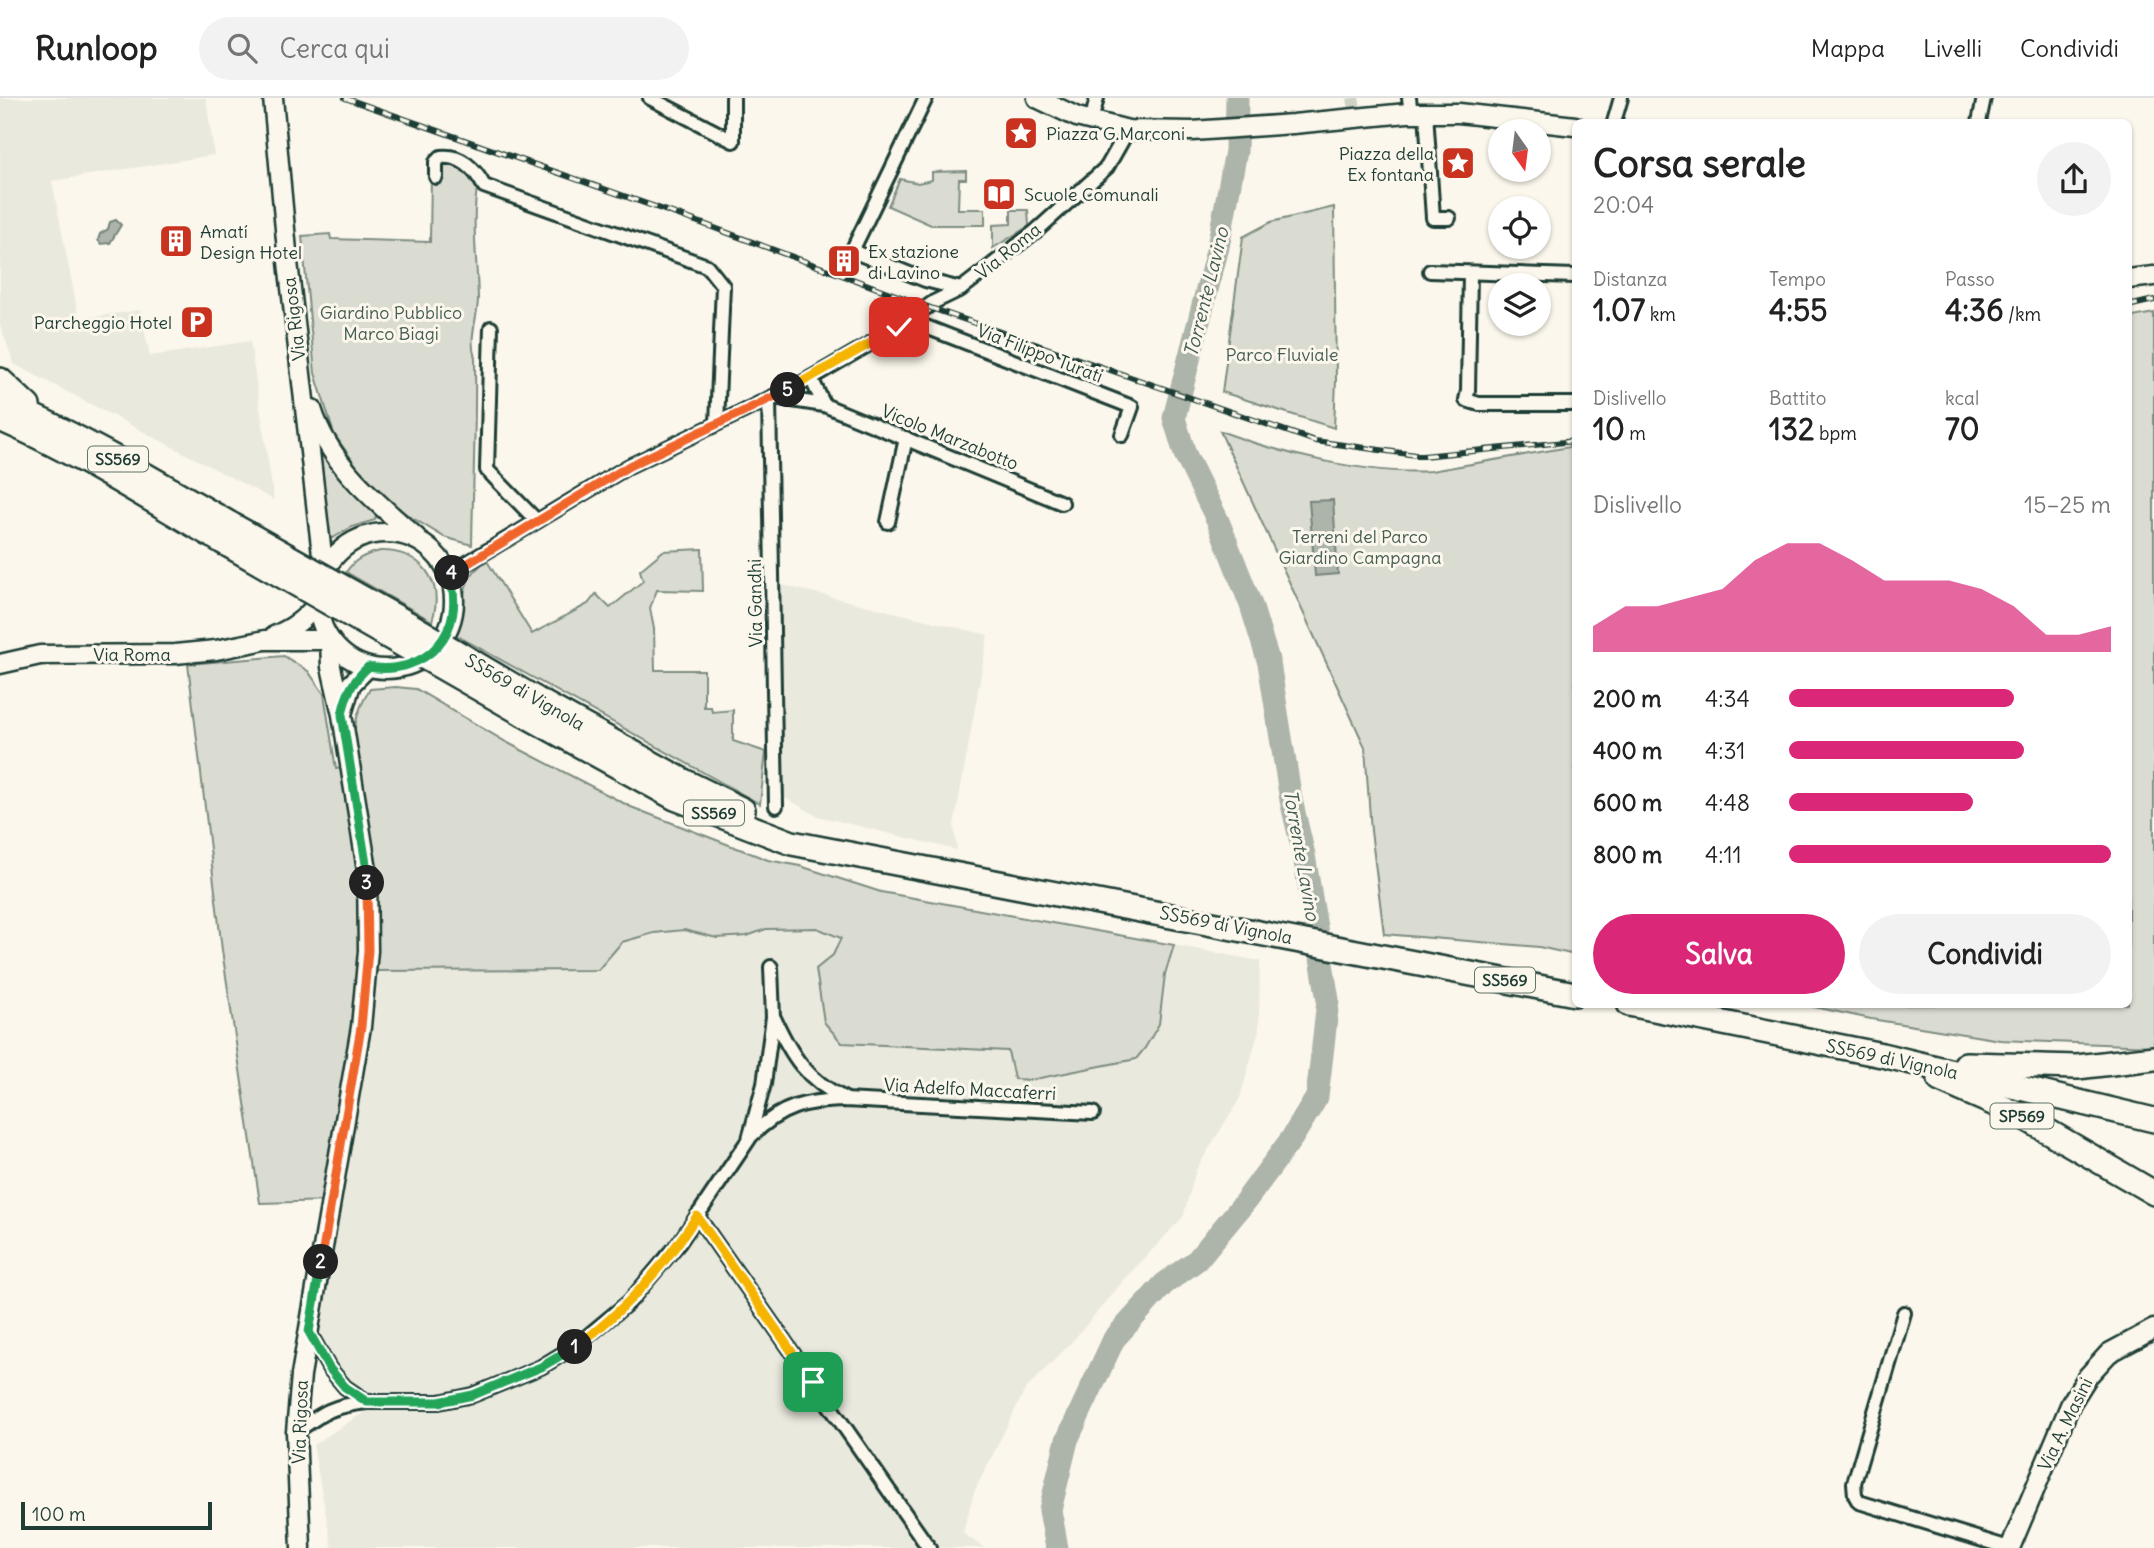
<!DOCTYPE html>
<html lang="it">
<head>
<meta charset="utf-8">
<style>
  :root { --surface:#fff; --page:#f2f2f2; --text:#222; --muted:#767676; --line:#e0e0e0; --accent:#db2777 }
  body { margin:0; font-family:Delius,sans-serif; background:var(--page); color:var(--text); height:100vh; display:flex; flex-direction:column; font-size:26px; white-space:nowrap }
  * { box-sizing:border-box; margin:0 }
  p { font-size:23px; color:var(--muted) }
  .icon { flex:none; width:38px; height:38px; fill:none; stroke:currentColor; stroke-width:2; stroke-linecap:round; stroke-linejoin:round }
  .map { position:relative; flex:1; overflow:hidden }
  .side { position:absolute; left:1572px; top:21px; width:560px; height:889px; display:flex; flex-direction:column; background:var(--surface); border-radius:10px; box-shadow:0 2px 5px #0004 }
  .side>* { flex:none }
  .needle { width:46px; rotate:166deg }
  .buttons { position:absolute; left:1488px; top:21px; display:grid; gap:14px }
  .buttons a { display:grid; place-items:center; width:63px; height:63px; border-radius:50%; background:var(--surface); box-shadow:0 2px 5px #0004; font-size:35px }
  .scale { position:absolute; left:21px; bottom:18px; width:191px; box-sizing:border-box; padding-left:7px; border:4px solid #1f3d34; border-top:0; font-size:19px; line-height:24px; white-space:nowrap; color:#1f3d34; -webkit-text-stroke:5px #fbf7ec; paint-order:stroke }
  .pin { position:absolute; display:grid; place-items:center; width:60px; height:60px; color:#fff; margin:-30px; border-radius:14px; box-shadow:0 4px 10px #0006 }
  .km { position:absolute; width:35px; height:35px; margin:-18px; border-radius:50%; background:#222; color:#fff; font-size:19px; line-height:35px; text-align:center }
  .round { display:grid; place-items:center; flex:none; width:74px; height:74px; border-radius:37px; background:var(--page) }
  .overview { display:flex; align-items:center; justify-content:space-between; height:119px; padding:0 21px }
  h1 { font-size:38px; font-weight:800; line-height:52px }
  .stats { display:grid; grid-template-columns:repeat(3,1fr); gap:10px; height:119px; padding:7px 21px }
  .stats div { display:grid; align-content:center }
  .stats b { font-size:30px; font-weight:800 }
  .stats small { font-size:19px; font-weight:400 }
  .stats p { font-size:19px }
  .chart { height:196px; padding:14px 21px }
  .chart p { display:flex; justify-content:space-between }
  .chart svg { width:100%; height:126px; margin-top:7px; fill:var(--accent); opacity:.7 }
  .cta { display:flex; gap:14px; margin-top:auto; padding:14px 21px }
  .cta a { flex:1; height:80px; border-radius:42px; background:var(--accent); color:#fff; font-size:28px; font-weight:800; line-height:80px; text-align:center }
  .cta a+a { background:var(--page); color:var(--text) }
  ul { padding:0 21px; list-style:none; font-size:23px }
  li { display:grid; grid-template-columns:112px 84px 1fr; align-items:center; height:52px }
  li i { height:18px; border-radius:9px; background:var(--accent) }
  header { display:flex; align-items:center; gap:42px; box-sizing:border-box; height:98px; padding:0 35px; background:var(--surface); border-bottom:2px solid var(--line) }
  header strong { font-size:33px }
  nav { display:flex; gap:38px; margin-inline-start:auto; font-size:24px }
  .search { width:490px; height:63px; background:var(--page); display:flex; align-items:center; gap:18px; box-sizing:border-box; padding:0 24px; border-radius:38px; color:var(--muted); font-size:26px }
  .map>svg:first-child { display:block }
</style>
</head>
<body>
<header>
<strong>Runloop</strong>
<div class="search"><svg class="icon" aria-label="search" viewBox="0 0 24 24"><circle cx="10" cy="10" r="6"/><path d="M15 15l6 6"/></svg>Cerca qui</div>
<nav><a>Mappa</a><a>Livelli</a><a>Condividi</a></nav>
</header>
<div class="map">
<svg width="2154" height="1450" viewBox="0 0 2154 1450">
  <rect width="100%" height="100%" fill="#fbf7ec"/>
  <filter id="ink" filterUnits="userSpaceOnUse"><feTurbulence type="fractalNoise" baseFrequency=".0143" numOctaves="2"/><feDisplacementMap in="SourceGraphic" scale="14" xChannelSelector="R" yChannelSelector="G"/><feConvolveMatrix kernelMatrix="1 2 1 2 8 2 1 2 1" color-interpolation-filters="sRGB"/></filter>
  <g filter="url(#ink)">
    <!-- built -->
    <g fill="#eae9de">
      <polygon points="0,0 206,0 214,57 52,83 79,221 140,212 150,258 250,243 274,402 14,266 0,227"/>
      <polygon points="766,483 988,537 954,728 957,752 817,718 777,695"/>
      <polygon points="817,830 841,840 833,857 842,945 1008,953 1014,981 1159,926 1165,876 1174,847 1260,863 1259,932 1240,1000 1196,1072 1183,1119 1125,1181 1071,1245 1025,1292 974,1394 963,1435 984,1450 332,1450 313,1347 374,1308 334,1276 306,1239 372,873 598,872 622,844 654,835 684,832 717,840 747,838 766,831"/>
    </g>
    <!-- green -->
    <g fill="#dbdcd1" stroke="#7d8c82" stroke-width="2">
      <path d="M446 65 462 70 478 84C471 122 477 161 478 200 478 221 468 239 475 260 476 323 473 384 472 447L444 439 396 410 358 370 334 336 315 275 302 138 330 136 331 141 430 144 431 76Z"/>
      <polygon points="966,73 966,81 959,81 958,111 985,111 985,127 931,127 888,108 900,81 918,85 932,82 932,74"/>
      <polygon points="1334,109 1336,282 1334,330 1222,294 1243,139 1271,124"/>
      <polygon points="1011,112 1028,112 1029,128 993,150 993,127 1011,126"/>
      <polygon points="2154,215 2154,948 2000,942 1871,921 1805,907 2128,906 2128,220"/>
      <path d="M1220 333C1280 356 1367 377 1431 373L1575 348V857L1539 849 1384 836 1371 733 1365 649Z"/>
      <polygon points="321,351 377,415 375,422 352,429 333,440 326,437 317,352"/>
      <path d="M702 451 703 493 657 492 650 510 654 531 655 572H704V609H711L712 614 733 612V643L766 654 760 706 456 537C465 510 458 479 487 463L532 536 588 506 596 496 610 510 643 483 640 472 663 453Z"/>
      <path d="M380 453C421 452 445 483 432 523L346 474C355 461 364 457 380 453Z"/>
      <path d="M284 558 308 573 324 596 336 671 355 667C354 633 352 620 370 591L396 589 416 591 506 644 631 709 768 762 800 768 881 794 1174 847 1165 876 1159 926 1145 950 1136 961 1030 982 1014 981 1008 953 842 945 824 924 816 871 833 857 841 840 817 830 766 831 747 838 717 840 684 832 654 835 622 844 598 872 372 873 332 1103 260 1105 222 852 188 566Z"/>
    </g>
    <!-- water -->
    <g fill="#adb4aa" stroke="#74847b" stroke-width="2">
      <polygon points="116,122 121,127 110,145 101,146 98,142 100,136 108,131 110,124"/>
      <polygon points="1333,402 1338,476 1315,478 1309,403"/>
    </g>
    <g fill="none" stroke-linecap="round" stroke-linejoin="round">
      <!-- river -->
      <polyline stroke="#adb4aa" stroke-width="23" points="1057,1450 1050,1412 1067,1342 1114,1241 1164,1186 1197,1162 1244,1105 1292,1040 1317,999 1323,948 1328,902 1304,757 1291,702 1269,565 1251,507 1218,423 1185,356 1174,320 1218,149 1236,53 1237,0"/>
      <!-- street-tunnel -->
      <polyline stroke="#cfd2c7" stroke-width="12" stroke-dasharray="12 6" stroke-linecap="butt" points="1353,0 1355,11"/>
      <!-- street casing -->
      <g stroke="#1f3d34" stroke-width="18">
        <g id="street">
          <polyline points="650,0 733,43 733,0"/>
          <polyline points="926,0 852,153 925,182 961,191"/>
          <polyline points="1409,0 1411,15"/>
          <polyline points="1094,12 1097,0"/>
          <polyline points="1426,15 1433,120 1449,120"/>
          <polyline points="1614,24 1621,0"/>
          <polyline points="1979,24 1984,0"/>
          <path d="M436 79V64L441 59C461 57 475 71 484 88L707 168 723 188 717 325"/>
          <polyline points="1430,173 1575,178"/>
          <polyline points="1470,175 1468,293 1466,302 1479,306 1575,306"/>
          <polyline points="908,222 1132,309 1122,337"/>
          <polyline points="491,230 487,372 537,423"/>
          <polyline points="773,299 824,307 811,280"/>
          <polyline points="769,301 776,708"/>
          <polyline points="824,307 1062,405"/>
          <polyline points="888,424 906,340"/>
          <polyline points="449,476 629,368 802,285 899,229 934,204 961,191 1036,133 1107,69 1128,32"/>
          <path d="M774 920C792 959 806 981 845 1001"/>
          <path d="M751 1038C781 1008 805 1003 845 1002L1093 1015"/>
          <polyline points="697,1118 929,1450"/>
          <polyline points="1904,1215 1854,1385 1855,1397 1859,1404 2009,1450"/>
          <polyline points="309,1234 329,1270 345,1289 367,1304 439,1304 473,1297 541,1269 577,1247 629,1204 679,1145 749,1041 764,986 773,919 771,869"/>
          <path d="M296 1334C325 1313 332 1308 367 1304"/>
        </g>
      </g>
      <!-- secondary casing -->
      <g stroke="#1f3d34" stroke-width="23">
        <g id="secondary">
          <polyline points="273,0 288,164 324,474"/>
          <polyline points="1037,0 1077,19 1128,32 1192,33 1293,26 1407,15 1459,15 1575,28"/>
          <polyline points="2128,181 2154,178"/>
          <path d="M312 311C329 366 374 402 416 439"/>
          <circle cx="386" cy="503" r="68"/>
          <path d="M274 538C293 530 305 521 318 505"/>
          <polyline points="0,566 40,557 175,556 216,552 265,542 330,542"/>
          <polyline points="343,613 351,586 368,569"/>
          <polyline points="301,1450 296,1334 301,1277 361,929 368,853 367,772 342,617 331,569 330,542"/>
          <polyline points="2010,1450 2071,1305 2088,1278 2109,1255 2154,1231"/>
        </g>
      </g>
      <!-- highway casing -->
      <g stroke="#1f3d34" stroke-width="28">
        <g id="highway">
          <polyline points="0,282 28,308"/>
          <path d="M0 303C81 338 156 383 232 427"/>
          <path d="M0 321C78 355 150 402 223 444"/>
          <polyline points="534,600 684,683 743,712"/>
          <polyline points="525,617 675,700 792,745 1575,896"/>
          <polyline points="1629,906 1882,957 2154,1022"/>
          <polyline points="1966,966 2077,969 2154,960"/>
          <polyline points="1940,982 2020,1017 2154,1095"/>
        </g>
      </g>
      <!-- street -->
      <use href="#street" stroke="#fbf7ec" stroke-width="12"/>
      <!-- secondary -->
      <use href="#secondary" stroke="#fbf7ec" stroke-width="18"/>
      <!-- highway -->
      <use href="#highway" stroke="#fbf7ec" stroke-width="23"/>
      <!-- rail casing -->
      <g stroke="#1f3d34" stroke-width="6">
        <g id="rail">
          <polyline points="345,0 701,125 928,209 1315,343 1423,358 1575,343"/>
          <polyline points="2128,208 2154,202"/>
        </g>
      </g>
      <!-- rail -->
      <use href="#rail" stroke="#fbf7ec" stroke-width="3.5" stroke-dasharray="10" stroke-linecap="butt"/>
      <!-- highway-bridge casing -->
      <g stroke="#1f3d34" stroke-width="28" stroke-linecap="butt">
        <g id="highway-bridge">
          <polyline points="232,427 407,525 534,600"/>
          <polyline points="223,444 525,617"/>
        </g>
      </g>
      <!-- highway-bridge -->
      <use href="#highway-bridge" stroke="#fbf7ec" stroke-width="23"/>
    </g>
  </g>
  <g fill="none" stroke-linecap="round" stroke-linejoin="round" filter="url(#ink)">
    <!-- split-1 casing -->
    <g stroke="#fff" stroke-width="14">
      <path id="split-1" d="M575 1249C624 1214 664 1168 697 1118L813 1284"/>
    </g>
    <!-- split-2 casing -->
    <g stroke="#fff" stroke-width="14">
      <polyline id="split-2" points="321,1164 309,1234 329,1270 345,1289 367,1304 439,1304 473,1297 541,1269 575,1249"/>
    </g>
    <!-- split-3 casing -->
    <g stroke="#fff" stroke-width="14">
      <polyline id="split-3" points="321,1164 361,929 368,853 367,785"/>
    </g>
    <!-- split-4 casing -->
    <g stroke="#fff" stroke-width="14">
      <path id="split-4" d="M367 785V772L342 617C346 596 352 584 368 569 427 579 468 533 449 476L452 475"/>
    </g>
    <!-- split-5 casing -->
    <g stroke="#fff" stroke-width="14">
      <polyline id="split-5" points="452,475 629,368 788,292"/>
    </g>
    <!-- split-6 casing -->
    <g stroke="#fff" stroke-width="14">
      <polyline id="split-6" points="788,292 899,229"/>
    </g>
    <!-- split-1 -->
    <use href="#split-1" stroke="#f5b400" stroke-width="9"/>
    <!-- split-2 -->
    <use href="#split-2" stroke="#22a559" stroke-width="9"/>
    <!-- split-3 -->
    <use href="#split-3" stroke="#f0652b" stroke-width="9"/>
    <!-- split-4 -->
    <use href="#split-4" stroke="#22a559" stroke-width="9"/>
    <!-- split-5 -->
    <use href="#split-5" stroke="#f0652b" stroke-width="9"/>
    <!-- split-6 -->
    <use href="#split-6" stroke="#f5b400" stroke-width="9"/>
  </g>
  <!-- icons -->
  <defs>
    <g id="sight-square" transform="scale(1.75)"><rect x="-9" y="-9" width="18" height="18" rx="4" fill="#c8321e" stroke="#fbf7ec"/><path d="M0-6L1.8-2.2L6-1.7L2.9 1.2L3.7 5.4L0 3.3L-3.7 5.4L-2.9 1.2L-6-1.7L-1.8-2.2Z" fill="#fff"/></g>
    <g id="library-square" transform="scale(1.75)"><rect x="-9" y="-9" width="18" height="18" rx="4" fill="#c8321e" stroke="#fbf7ec"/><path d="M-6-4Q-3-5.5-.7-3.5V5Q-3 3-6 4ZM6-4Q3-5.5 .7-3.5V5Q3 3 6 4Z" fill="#fff"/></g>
    <g id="building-square" transform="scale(1.75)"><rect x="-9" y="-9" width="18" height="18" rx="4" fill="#c8321e" stroke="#fbf7ec"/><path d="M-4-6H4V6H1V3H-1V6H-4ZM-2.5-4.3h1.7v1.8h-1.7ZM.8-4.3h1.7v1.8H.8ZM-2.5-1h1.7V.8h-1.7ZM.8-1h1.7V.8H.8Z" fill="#fff"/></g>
    <g id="parking-square" transform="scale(1.75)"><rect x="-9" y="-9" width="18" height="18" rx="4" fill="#c8321e" stroke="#fbf7ec"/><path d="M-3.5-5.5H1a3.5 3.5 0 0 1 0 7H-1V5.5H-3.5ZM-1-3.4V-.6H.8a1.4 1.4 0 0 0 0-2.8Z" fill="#fff"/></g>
  </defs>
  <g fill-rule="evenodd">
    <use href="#sight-square" x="1021" y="35"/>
    <use href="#sight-square" x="1458" y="65"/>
    <use href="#library-square" x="999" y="96"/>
    <use href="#building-square" x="176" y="143"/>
    <use href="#building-square" x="844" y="163"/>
    <use href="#parking-square" x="197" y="224"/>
  </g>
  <g text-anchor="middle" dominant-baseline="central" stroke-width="6" stroke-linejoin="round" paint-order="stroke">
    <!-- shield labels -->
    <g fill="#fbf7ec" stroke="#61756b" stroke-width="2">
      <rect x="88" y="348.5" width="60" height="25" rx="5"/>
      <rect x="684" y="702.5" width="60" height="25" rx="5"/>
      <rect x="1475" y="869.5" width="60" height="25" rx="5"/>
      <rect x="1990.5" y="1005.5" width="63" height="25" rx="5"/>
    </g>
    <g font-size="16" font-weight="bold" fill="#1f3d34">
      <text x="118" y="361">SS569</text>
      <text x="714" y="715">SS569</text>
      <text x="1505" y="882">SS569</text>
      <text x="2022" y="1018">SP569</text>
    </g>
    <!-- poi labels -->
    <g font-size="18" fill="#1f3d34" stroke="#fbf7ec" text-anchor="start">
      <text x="1046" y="35">Piazza G.Marconi</text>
      <text x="1434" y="55" text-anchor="end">Piazza della<tspan x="1434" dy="21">Ex fontana</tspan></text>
      <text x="1024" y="96">Scuole Comunali</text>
      <text x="200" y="133">Amatí<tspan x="200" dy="21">Design Hotel</tspan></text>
      <text x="868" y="153">Ex stazione<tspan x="868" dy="21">di Lavino</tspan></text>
      <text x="172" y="224" text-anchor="end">Parcheggio Hotel</text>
    </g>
    <!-- street labels -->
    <g font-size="18" fill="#1f3d34" stroke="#fbf7ec">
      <text transform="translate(1008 153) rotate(-39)">Via Roma</text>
      <text transform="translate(294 221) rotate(-97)">Via Rigosa</text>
      <text transform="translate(1040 255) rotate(21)">Via Filippo Turati</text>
      <text transform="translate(950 339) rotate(22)">Vicolo Marzabotto</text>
      <text transform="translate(755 505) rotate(-91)">Via Gandhi</text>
      <text x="132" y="556">Via Roma</text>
      <text transform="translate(525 594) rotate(30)">SS569 di Vignola</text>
      <text transform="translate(1226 827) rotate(11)">SS569 di Vignola</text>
      <text transform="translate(1892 961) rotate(12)">SS569 di Vignola</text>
      <text transform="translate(970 991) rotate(3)">Via Adelfo Maccaferri</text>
      <text transform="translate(300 1324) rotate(-88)">Via Rigosa</text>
      <text transform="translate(2065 1326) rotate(-64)">Via A. Masini</text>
    </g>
    <!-- park labels -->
    <g font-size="18" fill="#455d53" stroke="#fbf7ec">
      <text x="391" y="214">Giardino Pubblico<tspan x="391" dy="21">Marco Biagi</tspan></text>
      <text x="1282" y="256">Parco Fluviale</text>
      <text x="1360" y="438">Terreni del Parco<tspan x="1360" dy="21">Giardino Campagna</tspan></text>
    </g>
    <!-- water labels -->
    <g font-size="19" font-style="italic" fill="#425b52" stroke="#fbf7ec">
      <text transform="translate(1206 194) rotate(-76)">Torrente Lavino</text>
      <text transform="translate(1302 757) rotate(80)">Torrente Lavino</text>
    </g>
  </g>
</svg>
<div class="buttons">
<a><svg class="needle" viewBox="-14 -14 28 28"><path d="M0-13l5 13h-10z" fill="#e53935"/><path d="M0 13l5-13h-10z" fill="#767676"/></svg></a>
<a><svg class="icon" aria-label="locate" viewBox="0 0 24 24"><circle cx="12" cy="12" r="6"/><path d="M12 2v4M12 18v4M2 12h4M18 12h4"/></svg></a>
<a><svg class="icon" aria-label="layers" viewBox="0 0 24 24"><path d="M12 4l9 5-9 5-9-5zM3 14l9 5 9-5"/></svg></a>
</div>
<div class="scale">100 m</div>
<div class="pin" style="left:813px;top:1284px;background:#1e9e55"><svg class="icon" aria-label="arrive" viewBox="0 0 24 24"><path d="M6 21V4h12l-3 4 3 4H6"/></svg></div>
<div class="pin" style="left:899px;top:229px;background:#d93025"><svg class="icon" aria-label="check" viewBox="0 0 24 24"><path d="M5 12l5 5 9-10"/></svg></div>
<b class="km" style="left:575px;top:1249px">1</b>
<b class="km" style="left:321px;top:1164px">2</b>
<b class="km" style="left:367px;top:785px">3</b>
<b class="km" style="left:452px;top:475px">4</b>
<b class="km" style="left:788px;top:292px">5</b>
<section class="side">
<div class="overview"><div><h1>Corsa serale</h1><p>20:04</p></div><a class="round"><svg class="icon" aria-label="share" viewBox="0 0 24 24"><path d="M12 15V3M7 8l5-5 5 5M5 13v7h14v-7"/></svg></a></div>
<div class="stats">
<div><p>Distanza</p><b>1.07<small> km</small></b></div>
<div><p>Tempo</p><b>4:55</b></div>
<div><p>Passo</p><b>4:36<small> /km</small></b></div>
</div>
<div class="stats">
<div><p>Dislivello</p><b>10<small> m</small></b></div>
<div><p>Battito</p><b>132<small> bpm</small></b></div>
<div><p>kcal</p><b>70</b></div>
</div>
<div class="chart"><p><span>Dislivello</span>15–25 m</p>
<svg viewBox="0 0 160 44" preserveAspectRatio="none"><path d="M0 44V35L10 28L20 28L30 25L40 22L50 12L60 6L70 6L80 12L90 19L100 19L110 19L120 22L130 28L140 38L150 38L160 35V44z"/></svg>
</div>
<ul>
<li><b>200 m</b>4:34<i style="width:70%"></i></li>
<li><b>400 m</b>4:31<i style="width:73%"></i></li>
<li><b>600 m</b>4:48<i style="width:57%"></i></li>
<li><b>800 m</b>4:11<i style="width:100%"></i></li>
</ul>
<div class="cta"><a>Salva</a><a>Condividi</a></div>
</section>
</div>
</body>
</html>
